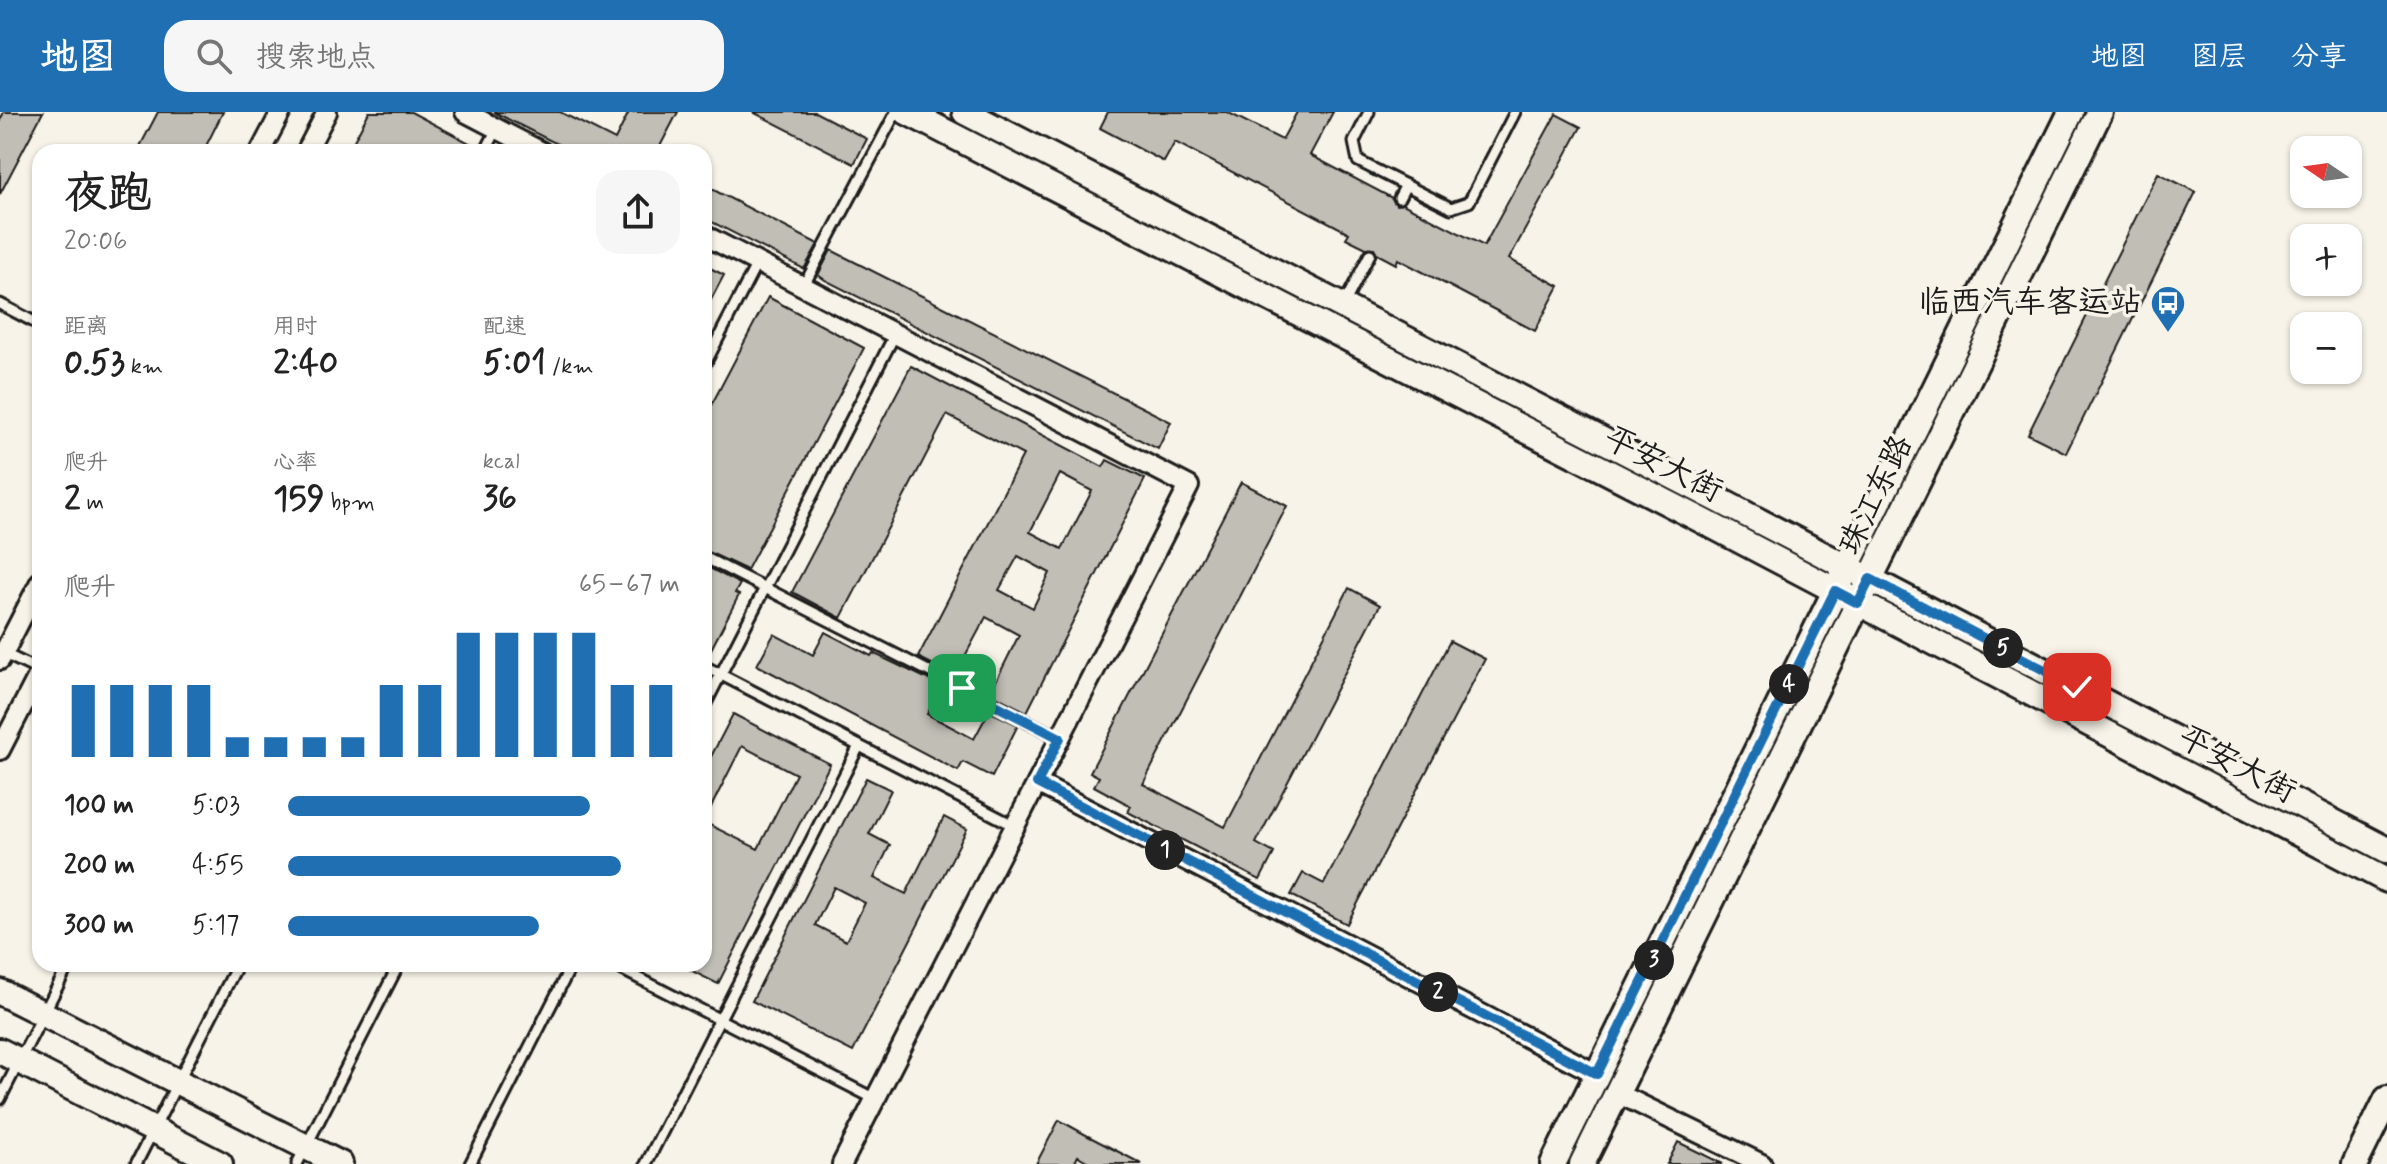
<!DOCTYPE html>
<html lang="zh">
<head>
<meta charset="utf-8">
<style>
  :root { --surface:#fff; --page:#f6f6f6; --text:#222; --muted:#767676; --accent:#1f6fb2 }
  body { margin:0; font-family:Mynerve,"LXGW WenKai TC",sans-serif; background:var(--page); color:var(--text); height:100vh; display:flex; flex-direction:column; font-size:30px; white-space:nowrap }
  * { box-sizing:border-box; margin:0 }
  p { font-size:26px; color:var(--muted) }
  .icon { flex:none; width:44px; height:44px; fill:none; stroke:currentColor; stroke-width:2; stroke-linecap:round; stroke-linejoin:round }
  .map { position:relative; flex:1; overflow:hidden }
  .sheet { position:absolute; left:32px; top:32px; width:680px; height:828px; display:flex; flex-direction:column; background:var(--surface); border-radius:24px; box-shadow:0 2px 6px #0004 }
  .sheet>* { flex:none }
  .needle { width:52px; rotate:283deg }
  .controls { position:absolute; left:2290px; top:24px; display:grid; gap:16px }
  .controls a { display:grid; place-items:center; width:72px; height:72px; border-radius:16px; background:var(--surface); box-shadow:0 2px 6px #0004; font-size:40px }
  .pin { position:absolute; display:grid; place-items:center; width:68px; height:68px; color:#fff; margin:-34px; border-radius:16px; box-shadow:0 4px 12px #0006 }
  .km { position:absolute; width:40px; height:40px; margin:-20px; border-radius:50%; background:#222; color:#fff; font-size:22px; line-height:40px; text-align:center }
  .round { display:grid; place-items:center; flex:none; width:84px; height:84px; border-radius:24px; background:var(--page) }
  .head { display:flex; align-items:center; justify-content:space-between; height:136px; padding:0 32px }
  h1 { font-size:44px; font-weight:700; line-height:60px }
  .metrics { display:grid; grid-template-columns:repeat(3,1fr); gap:12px; height:136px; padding:8px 32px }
  .metrics div { display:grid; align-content:center }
  .metrics b { font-size:34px; font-weight:700 }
  .metrics small { font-size:22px; font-weight:400 }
  .metrics p { font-size:22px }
  .chart { height:224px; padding:16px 32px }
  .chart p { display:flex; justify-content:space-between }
  .chart svg { width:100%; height:144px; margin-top:8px; stroke:var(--accent); stroke-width:6 }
  ul { padding:0 32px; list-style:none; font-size:26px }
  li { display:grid; grid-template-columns:128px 96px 1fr; align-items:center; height:60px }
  li i { height:20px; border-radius:10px; background:var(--accent) }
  header { display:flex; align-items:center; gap:48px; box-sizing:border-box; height:112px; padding:0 40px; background:var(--accent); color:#fff }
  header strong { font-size:38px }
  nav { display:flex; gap:44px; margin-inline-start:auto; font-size:28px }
  .search { width:560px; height:72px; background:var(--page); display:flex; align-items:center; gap:20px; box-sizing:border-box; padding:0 28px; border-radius:24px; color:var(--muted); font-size:30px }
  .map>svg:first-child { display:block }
</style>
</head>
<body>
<header>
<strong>地图</strong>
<div class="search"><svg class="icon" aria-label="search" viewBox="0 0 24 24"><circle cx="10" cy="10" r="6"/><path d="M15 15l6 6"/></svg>搜索地点</div>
<nav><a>地图</a><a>图层</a><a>分享</a></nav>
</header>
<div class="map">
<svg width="2387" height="1052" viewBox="0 0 2387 1052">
  <rect width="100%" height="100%" fill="#f7f3e8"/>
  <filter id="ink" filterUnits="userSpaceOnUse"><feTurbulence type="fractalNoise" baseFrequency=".0125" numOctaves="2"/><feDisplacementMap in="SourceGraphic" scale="16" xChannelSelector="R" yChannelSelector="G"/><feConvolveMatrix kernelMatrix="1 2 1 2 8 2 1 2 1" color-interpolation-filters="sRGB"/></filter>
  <g filter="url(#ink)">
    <!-- building -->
    <g fill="#c0beb5" stroke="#1c1c1c" stroke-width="2" fill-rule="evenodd">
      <polygon points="4,0 43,0 0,82 0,8"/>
      <polygon points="158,0 223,0 203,40 137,40"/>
      <polygon points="369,0 411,0 479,36 478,40 348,40"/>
      <polygon points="494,0 560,0 615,28 629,0 678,0 657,40 573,40"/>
      <polygon points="753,0 815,0 867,27 854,52"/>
      <polygon points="1108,0 1227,0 1282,28 1297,0 1333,0 1310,43 1392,86 1396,93 1403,92 1484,134 1556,2 1581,15 1509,147 1559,174 1535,219 1398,147 1396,152 1377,142 1374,136 1366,136 1346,126 1349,121 1175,30 1164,50 1100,16"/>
      <polygon points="2158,61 2196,80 2066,341 2028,322"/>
      <polygon points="704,73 818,132 804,157 704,106"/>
      <polygon points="831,138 1171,310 1158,337 825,168 818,163"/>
      <polygon points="704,153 724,163 704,201"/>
      <polygon points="768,185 864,236 747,458 704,438 704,307"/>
      <path d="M911 254 1103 355 1107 348 1145 367 1027 600 990 581 1019 523 986 505 957 559 951 556 949 561 918 545 1023 343 947 303 841 506 792 480ZM1060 362 1092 379 1062 437 1030 420ZM1018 444 1050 461 1033 496 999 478Z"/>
      <polygon points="1241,370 1287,394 1143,672 1225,715 1349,476 1380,493 1256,731 1274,741 1260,768 1128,700 1131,694 1094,674 1099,665 1090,660"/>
      <polygon points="704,453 740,472 735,481 739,483 706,547"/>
      <polygon points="825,520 871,544 873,541 942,574 927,602 974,627 989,599 1018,613 992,665 963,650 958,659 757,553 774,522 813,543"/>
      <polygon points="1450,529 1485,547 1347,812 1291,783 1303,761 1324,772"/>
      <polygon points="733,602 830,652 718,872 678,852 704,852 704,710 758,737 796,662 742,634 704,709 704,658"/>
      <path d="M866 666 891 678 869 722 890 733 874 766 906 782 944 705 967 717 853 940 752 889ZM834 775 865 791 846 829 815 813Z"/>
      <polygon points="1059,1008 1088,1024 1142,1052 1092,1052 1078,1044 1074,1052 1036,1052"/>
      <polygon points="1678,1030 1723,1052 1667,1052"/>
    </g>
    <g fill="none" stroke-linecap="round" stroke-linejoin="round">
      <!-- lane casing -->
      <g stroke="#1c1c1c" stroke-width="15">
        <g id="lane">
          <polyline points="1369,0 1354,30 1358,49 1451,96 1469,90 1515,0"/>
          <polyline points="485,40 497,17"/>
          <polyline points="1399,86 1406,73"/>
          <polyline points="803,175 896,0"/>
          <polyline points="0,192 40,213"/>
          <polyline points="1344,192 1370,142"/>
          <polyline points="704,254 757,151"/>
          <polyline points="704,445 1060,626"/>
          <polyline points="3,541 40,559"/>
          <polyline points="704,554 1015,714"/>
          <polyline points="704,595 895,222"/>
          <polyline points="611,852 875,987"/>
          <polyline points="0,987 69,852"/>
          <polyline points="136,1052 238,852"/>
          <polyline points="297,1052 399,852"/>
          <polyline points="470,1052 572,852"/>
          <polyline points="646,1052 859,634"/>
        </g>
      </g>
      <!-- street casing -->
      <g stroke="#1c1c1c" stroke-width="24">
        <g id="street">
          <polyline points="465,0 542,40"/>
          <polyline points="260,40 281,0"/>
          <polyline points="306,40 327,0"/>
          <polyline points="704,123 1189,374 842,1052"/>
          <polyline points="0,548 40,470"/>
          <polyline points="0,638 40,560"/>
          <polyline points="1037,671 1597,962"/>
          <polyline points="1617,981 1762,1052"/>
        </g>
      </g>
      <!-- secondary casing -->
      <g stroke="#1c1c1c" stroke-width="30">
        <g id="secondary">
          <polyline points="907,0 1705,410 2387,768"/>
          <polyline points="965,0 1717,387 2387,738"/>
          <polyline points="0,880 340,1052"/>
          <polyline points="0,939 220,1052"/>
          <polyline points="1553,1052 2071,0"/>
          <polyline points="1582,1052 2100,0"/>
          <polyline points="2355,1052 2387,987"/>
        </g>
      </g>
      <!-- lane -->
      <use href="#lane" stroke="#f7f3e8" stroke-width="9"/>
      <!-- street -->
      <use href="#street" stroke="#f7f3e8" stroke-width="18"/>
      <!-- secondary -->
      <use href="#secondary" stroke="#f7f3e8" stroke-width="24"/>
    </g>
  </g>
  <g fill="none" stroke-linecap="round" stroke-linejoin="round" filter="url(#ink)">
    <!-- route casing -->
    <g stroke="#fff" stroke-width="16">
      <polyline id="route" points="962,576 1060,626 1037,671 1597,962 1835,479 1858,491 1870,467 2077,575"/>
    </g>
    <!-- route -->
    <use href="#route" stroke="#1f6fb2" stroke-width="10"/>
  </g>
  <!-- icons -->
  <defs>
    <g id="bus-pin" transform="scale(1.8)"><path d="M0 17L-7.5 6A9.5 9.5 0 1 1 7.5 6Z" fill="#1f6fb2" stroke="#f7f3e8"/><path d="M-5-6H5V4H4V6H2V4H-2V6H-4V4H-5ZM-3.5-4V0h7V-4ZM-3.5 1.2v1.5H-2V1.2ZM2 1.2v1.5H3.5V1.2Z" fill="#fff"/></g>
  </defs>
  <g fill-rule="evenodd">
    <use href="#bus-pin" x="2168" y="191"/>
  </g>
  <g text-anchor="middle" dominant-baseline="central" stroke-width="7" stroke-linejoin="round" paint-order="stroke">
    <!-- poi labels -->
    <g font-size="32" fill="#1c1c1c" stroke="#f7f3e8" text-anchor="end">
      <text x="2142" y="191">临西汽车客运站</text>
    </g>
    <!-- street labels -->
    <g font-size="32" fill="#1c1c1c" stroke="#f7f3e8">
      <text transform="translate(1663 353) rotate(27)">平安大街</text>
      <text transform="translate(1876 383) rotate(-64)">珠江东路</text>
      <text transform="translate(2237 653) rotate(28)">平安大街</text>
    </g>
  </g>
</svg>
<div class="controls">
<a><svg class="needle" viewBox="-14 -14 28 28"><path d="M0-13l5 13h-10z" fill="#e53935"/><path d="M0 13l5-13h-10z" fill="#767676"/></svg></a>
<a>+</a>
<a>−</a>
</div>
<div class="pin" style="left:962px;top:576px;background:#1e9e55"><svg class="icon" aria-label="arrive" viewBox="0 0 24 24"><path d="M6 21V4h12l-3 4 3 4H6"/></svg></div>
<div class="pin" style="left:2077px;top:575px;background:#d93025"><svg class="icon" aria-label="check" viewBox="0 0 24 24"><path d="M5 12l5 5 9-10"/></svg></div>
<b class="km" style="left:1165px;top:738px">1</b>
<b class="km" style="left:1438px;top:880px">2</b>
<b class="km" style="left:1654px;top:848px">3</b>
<b class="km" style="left:1789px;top:572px">4</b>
<b class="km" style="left:2003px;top:536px">5</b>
<section class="sheet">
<div class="head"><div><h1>夜跑</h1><p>20:06</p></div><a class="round"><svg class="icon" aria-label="share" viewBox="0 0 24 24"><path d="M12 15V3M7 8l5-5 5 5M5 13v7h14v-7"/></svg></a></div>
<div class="metrics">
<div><p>距离</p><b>0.53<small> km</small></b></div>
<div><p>用时</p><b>2:40</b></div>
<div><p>配速</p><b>5:01<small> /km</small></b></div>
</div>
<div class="metrics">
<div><p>爬升</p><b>2<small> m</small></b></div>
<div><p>心率</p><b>159<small> bpm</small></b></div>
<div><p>kcal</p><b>36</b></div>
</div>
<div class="chart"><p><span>爬升</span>65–67 m</p>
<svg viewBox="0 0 160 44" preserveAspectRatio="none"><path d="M5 44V22M15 44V22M25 44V22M35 44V22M45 44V38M55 44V38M65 44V38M75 44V38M85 44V22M95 44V22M105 44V6M115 44V6M125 44V6M135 44V6M145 44V22M155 44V22"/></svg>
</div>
<ul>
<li><b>100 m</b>5:03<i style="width:77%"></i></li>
<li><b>200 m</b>4:55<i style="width:85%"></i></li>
<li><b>300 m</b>5:17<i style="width:64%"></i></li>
</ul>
</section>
</div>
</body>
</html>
